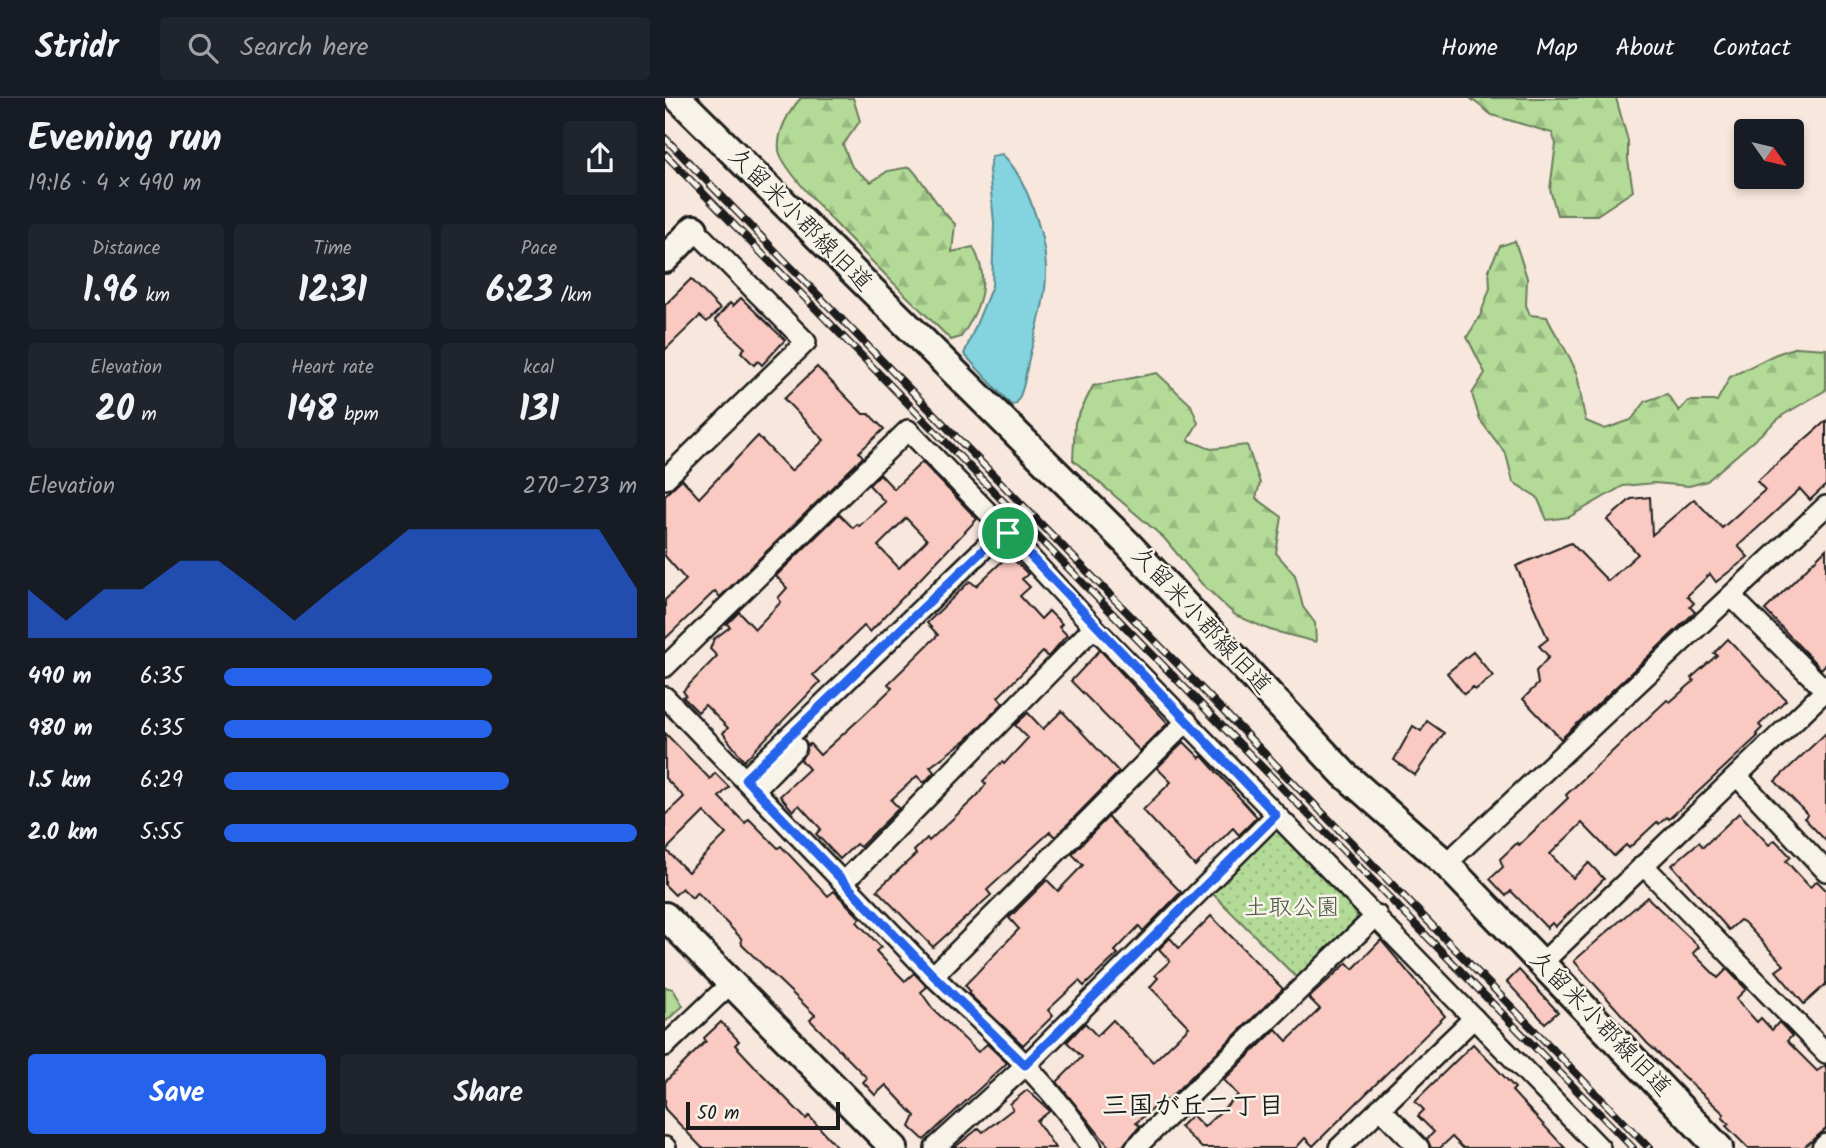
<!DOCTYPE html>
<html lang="en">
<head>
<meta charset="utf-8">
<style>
  :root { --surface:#171b24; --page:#20242c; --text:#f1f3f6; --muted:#9ea1a6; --line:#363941; --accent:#2563eb }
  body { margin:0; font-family:Kalam,"Klee One",sans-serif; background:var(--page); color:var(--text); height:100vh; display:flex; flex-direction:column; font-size:26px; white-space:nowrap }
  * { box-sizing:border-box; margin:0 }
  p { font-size:23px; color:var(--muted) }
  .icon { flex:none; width:38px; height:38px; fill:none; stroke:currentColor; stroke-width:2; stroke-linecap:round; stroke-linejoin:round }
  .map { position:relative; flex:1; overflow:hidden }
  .sheet { display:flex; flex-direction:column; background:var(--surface); width:665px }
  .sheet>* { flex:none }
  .needle { width:46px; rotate:124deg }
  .buttons { position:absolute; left:1069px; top:21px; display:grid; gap:14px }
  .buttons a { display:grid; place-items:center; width:70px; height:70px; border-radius:7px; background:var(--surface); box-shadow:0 4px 10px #0003; font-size:35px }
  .scale { position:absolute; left:21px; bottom:18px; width:154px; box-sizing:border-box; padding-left:7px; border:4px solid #1c1c1c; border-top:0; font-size:19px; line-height:24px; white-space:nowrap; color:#1c1c1c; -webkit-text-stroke:5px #f7f3e8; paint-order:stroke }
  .pin { position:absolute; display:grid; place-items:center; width:60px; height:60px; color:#fff; margin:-30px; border:4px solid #fff; border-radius:50%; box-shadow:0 2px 7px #0007 }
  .round { display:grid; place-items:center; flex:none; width:74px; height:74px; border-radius:7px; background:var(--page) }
  .overview { display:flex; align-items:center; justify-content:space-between; height:119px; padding:0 28px }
  h1 { font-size:38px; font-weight:700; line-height:52px }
  .metrics { display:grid; grid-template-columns:repeat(3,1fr); gap:10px; height:119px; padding:7px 28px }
  .metrics div { display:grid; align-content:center; border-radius:7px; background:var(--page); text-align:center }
  .metrics b { font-size:35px; font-weight:700 }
  .metrics small { font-size:19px; font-weight:400 }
  .metrics p { font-size:19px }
  .chart { height:196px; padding:14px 28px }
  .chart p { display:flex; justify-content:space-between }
  .chart svg { width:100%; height:126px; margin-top:7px; fill:var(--accent); opacity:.7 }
  .button { display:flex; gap:14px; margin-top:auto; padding:14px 28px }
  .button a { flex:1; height:80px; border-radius:7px; background:var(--accent); color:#fff; font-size:28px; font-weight:700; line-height:80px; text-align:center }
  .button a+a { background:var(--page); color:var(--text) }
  ul { padding:0 28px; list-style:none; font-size:23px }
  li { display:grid; grid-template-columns:112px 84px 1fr; align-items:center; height:52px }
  li i { height:18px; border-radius:9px; background:var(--accent) }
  header { display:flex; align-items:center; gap:42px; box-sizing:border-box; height:98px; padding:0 35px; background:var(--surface); border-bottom:2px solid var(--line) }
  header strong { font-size:33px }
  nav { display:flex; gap:38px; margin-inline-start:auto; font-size:24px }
  .search { width:490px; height:63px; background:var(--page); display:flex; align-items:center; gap:18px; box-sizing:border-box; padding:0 24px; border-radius:7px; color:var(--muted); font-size:26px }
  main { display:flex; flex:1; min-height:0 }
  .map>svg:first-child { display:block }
</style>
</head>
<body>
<header>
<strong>Stridr</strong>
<div class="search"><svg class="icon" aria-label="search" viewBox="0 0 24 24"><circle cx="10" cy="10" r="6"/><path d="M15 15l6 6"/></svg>Search here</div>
<nav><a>Home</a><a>Map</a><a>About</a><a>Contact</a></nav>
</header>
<main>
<section class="sheet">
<div class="overview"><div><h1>Evening run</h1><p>19:16 · 4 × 490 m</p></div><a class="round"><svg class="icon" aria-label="share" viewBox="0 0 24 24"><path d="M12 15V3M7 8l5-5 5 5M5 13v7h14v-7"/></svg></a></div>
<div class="metrics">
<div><p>Distance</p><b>1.96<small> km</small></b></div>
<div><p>Time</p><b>12:31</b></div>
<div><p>Pace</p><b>6:23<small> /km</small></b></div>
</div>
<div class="metrics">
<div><p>Elevation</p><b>20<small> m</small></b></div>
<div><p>Heart rate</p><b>148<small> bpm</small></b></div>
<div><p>kcal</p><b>131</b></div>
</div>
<div class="chart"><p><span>Elevation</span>270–273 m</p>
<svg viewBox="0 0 160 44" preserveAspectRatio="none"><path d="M0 44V27L10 38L20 27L30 27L40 17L50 17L60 27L70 38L80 27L90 17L100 6L110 6L120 6L130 6L140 6L150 6L160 27V44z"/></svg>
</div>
<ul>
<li><b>490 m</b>6:35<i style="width:65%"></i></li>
<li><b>980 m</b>6:35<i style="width:65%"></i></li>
<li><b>1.5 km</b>6:29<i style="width:69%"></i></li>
<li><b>2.0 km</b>5:55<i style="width:100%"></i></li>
</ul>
<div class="button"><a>Save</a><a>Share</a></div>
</section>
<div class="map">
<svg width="1161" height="1050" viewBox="0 0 1161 1050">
  <defs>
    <pattern id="green-dots" width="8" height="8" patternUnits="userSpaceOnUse" patternTransform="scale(1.75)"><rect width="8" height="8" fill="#b3db97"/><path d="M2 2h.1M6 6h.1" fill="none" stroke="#99bb82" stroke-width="1.8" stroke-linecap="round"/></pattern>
    <pattern id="forest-firs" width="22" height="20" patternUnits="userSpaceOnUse" patternTransform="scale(1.75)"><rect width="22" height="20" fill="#b3db97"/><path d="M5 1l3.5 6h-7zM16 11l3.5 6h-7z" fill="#99bb82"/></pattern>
  </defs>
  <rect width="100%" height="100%" fill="#f8e7dd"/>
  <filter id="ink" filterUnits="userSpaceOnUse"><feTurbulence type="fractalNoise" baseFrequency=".0143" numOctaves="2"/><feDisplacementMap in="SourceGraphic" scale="14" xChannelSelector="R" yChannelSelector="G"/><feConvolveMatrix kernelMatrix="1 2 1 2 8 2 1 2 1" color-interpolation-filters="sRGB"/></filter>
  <g filter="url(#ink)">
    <!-- green -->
    <polygon fill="url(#green-dots)" stroke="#687c5a" stroke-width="2" points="605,733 618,733 693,811 691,822 632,880 546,794"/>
    <!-- forest -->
    <g fill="url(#forest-firs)" stroke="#687c5a" stroke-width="2">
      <path d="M136 0H188L195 23 178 47 187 69 206 84 223 73 245 69C262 87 272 110 290 126L287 154 308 149C326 182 316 209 296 239L286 242C259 214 116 79 114 52 112 33 124 13 136 0Z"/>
      <polygon points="805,0 951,0 963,43 963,62 968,93 932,117 892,117 885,91 891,46 887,35 827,17"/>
      <path d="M850 143 862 180 861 207 865 217 882 219C890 238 904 253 911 274 916 289 916 307 921 323L940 331 966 322 981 303 1002 296 1014 313 1023 303H1052L1065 279 1109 257 1131 249 1161 251V292L1118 317 1042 383 1024 388 989 385 958 388 904 419 882 422 872 399 848 384 841 356 815 322 807 296 820 275 802 239 815 218 825 190 824 171 835 148Z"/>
      <polygon points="492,275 526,307 533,325 523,342 546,351 582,347 595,385 591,400 617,419 611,455 630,477 638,509 650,525 651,544 605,532 570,517 537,486 499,440 408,362 410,324 428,288"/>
      <polygon points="0,889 8,891 18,908 0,924"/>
    </g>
    <!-- water -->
    <path fill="#83d4de" stroke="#5a8a90" stroke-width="2" d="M337 56C361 78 380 137 381 170 382 200 371 232 364 260 360 277 360 291 351 306L346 307 299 256 327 188 329 125 324 72 327 58Z"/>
    <!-- building -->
    <g fill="#facac2" stroke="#1c1c1c" stroke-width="2" fill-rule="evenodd">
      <polygon points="26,181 55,211 42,224 35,218 0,252 0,207"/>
      <polygon points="76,200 120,242 97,267 93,263 89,267 76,254 80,250 50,222 65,205 68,208"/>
      <polygon points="152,269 198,316 204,316 219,331 194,354 198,359 55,499 50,493 0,541 0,502 21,482 0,458 0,397 17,381 34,400 93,338 126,373 159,342 119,301"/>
      <polygon points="1161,323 1161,387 1145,402 1135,391 1073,448 1083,459 1051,484 1045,476 1022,498 1029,505 1025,509 1030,514 896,641 858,601 873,586 871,573 884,559 874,548 883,541 851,468 906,445 943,483 973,456 942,422 966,401 985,399 987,437 1029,401 1057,430 1100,392 1092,383"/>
      <path d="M257 364 312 421 205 534 199 528 148 577 155 584 79 663 58 635 63 630 40 607 33 614 18 599 21 597 18 593 52 558 45 551 49 541 65 529 62 526 74 514 90 531 116 504 113 500 122 490 111 478 174 416 188 430 192 426 194 428 220 404 204 387 215 376 229 391ZM241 420 262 442 234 470 213 448Z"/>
      <polygon points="1161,451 1161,566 1156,571 1100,512"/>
      <polygon points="344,457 363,476 357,481 365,489 355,498 376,521 384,513 397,526 394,529 402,537 383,559 378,554 333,599 338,605 302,641 265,669 269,674 259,685 252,678 226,702 234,710 195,749 191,746 175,761 151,736 156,731 134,707 128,713 115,698 144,671 136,662 143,647 145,646 155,657 199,617 227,590 223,586 273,537 262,525 305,483 311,488"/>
      <polygon points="1063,541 1121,602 1094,627 1097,630 1091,636 1093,638 1004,721 1002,719 994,726 992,724 964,750 961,747 949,758 917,725 885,756 908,780 924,765 939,781 890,829 887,825 882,830 846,793 841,798 825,781 838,769 835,761 852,745 854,747 903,700 901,697 1002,602 1005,604 1029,583 1026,580 1052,557 1049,555"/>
      <polygon points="435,552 503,625 475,653 406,583"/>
      <polygon points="808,554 828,578 810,592 808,589 799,596 782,575"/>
      <polygon points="397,613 454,674 390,739 385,734 322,792 326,797 268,849 212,792 251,756 249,753 262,740 264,743 312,698 321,686 318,683 337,664 339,666 363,640 350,627 363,615 378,631"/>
      <polygon points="762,623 779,635 750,677 729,662 748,628 756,633"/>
      <path d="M0 635 45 681 50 675 64 689 54 699 80 725 84 721 113 750 116 748 163 798 169 793 195 820 192 824 216 849 211 853 240 883 249 875 262 889 256 894 268 911 313 954 322 946 342 965 259 1042 245 1029 250 1018 221 987 210 997 198 984 202 980 145 922 150 917 77 847 76 840 32 794 27 800 17 790 10 797 0 787V717L19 699 0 680ZM39 714 61 736 23 774 1 752Z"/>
      <polygon points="1161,635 1161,743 1139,720 1143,717 1110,683"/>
      <polygon points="519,644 535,660 537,658 592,719 574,737 568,730 530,768 478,712 506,684 492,670"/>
      <polygon points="1074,715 1104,747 1110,742 1126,759 1121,763 1145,789 1152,783 1161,792 1161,886 1139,906 1111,873 1119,867 1079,824 1075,822 1064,832 1007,767 1034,744 1038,749"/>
      <polygon points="443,719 516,794 478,833 474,828 450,853 453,856 419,888 414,883 383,912 388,918 358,947 303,895 305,893 300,887 354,831 344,820 382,782 393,793 418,767 407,756"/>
      <polygon points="982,799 1034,849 1028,855 1053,880 1062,871 1081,891 1071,901 1092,924 1096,920 1107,932 1114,924 1127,938 1122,943 1152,973 1161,967 1161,1031 1138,1050 1083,1050 1061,1028 1064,1026 1057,1019 1059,1016 982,945 909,863"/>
      <polygon points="546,818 618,891 499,1005 497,1002 471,1025 475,1028 458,1048 445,1050 392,984 417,959 402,944 420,925 432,938 448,922 488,964 524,929 485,889 493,880 490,877 505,863 494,851 505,840 514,850"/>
      <polygon points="716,842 780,918 648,1048 640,1040 631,1050 537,1050 515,1029 527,1017 539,1029 573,997 559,982 611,931 622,943 655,911 644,900 682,865 688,871"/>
      <polygon points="854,872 893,914 880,925 842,884"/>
      <polygon points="56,924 74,943 70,947 97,976 141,1021 144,1018 173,1050 37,1050 0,1011 0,984 41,943 39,940"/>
      <polygon points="808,946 850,990 847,993 900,1050 798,1050 787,1039 775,1050 766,1050 762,1041 769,1034 753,1018 759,1012 750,1003"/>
      <polygon points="362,992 385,1013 372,1023 390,1050 289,1050 314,1030 318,1034 348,1011 345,1006"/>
    </g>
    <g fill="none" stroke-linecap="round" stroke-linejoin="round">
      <!-- street casing -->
      <g stroke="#1c1c1c" stroke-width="24">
        <g id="street">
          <polyline points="0,381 141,244 29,131"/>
          <polyline points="1067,499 1161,593"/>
          <polyline points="0,569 243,332 339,431"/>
          <polyline points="0,599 268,878 522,623"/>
          <polyline points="1072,678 1161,773"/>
          <polyline points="80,681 339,431 429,529 935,1050"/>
          <polyline points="90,691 131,649"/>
          <polyline points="781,766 1161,408"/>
          <polyline points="978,767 1161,955"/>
          <polyline points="179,784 429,529"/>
          <polyline points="877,865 1161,592"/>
          <path d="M268 878C324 932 385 983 427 1050"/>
          <polyline points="0,948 66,885"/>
          <polyline points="715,1010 754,1050"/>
          <polyline points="0,1049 1,1050"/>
          <polyline points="270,1050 361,967 611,717"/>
          <polyline points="470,1050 712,817"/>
          <polyline points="674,1050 809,920"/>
          <polyline points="1157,1050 1161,1046"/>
        </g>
      </g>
      <!-- secondary casing -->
      <g stroke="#1c1c1c" stroke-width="32">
        <g id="secondary">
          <polyline points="13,0 461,444 679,676 781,766 1054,1050"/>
          <polyline points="0,161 29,131"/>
          <polyline points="0,818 229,1050"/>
        </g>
      </g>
      <!-- street -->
      <use href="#street" stroke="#f7f3e8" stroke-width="19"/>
      <!-- secondary -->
      <use href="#secondary" stroke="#f7f3e8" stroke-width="26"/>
      <!-- rail casing -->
      <g stroke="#1c1c1c" stroke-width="8">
        <g id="rail">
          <polyline points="0,40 984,1050"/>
          <polyline points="0,56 968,1050"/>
        </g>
      </g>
      <!-- rail -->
      <use href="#rail" stroke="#f7f3e8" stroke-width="5" stroke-dasharray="16" stroke-linecap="butt"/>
    </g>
  </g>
  <g fill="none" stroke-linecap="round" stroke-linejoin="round" filter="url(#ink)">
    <!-- route casing -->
    <g stroke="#fff" stroke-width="14">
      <polygon id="route" points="340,431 611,717 360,967 268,877 80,681"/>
    </g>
    <!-- route -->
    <use href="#route" stroke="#2563eb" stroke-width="9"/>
  </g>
  <g text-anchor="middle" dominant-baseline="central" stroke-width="5" stroke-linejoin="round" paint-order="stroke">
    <!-- street labels -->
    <g font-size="24" fill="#1c1c1c" stroke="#f7f3e8">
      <text transform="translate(135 122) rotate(45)">久留米小郡線旧道</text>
      <text transform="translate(536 523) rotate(47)">久留米小郡線旧道</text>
      <text transform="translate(935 926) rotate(46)">久留米小郡線旧道</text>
    </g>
    <!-- park labels -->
    <g font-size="24" fill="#495541" stroke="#f7f3e8">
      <text x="627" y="810">土取公園</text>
    </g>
    <!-- neighbourhood labels -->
    <g font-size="26" font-weight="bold" fill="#1c1c1c" stroke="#f7f3e8">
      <text x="528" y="1009">三国が丘二丁目</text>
    </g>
  </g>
</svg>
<div class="buttons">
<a><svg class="needle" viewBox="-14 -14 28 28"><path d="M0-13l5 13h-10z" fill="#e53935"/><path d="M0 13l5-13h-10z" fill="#9ea1a6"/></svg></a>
</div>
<div class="scale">50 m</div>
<div class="pin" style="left:343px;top:435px;background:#1e9e55"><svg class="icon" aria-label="arrive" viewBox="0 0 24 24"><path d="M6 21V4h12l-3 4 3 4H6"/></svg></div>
</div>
</main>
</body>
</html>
